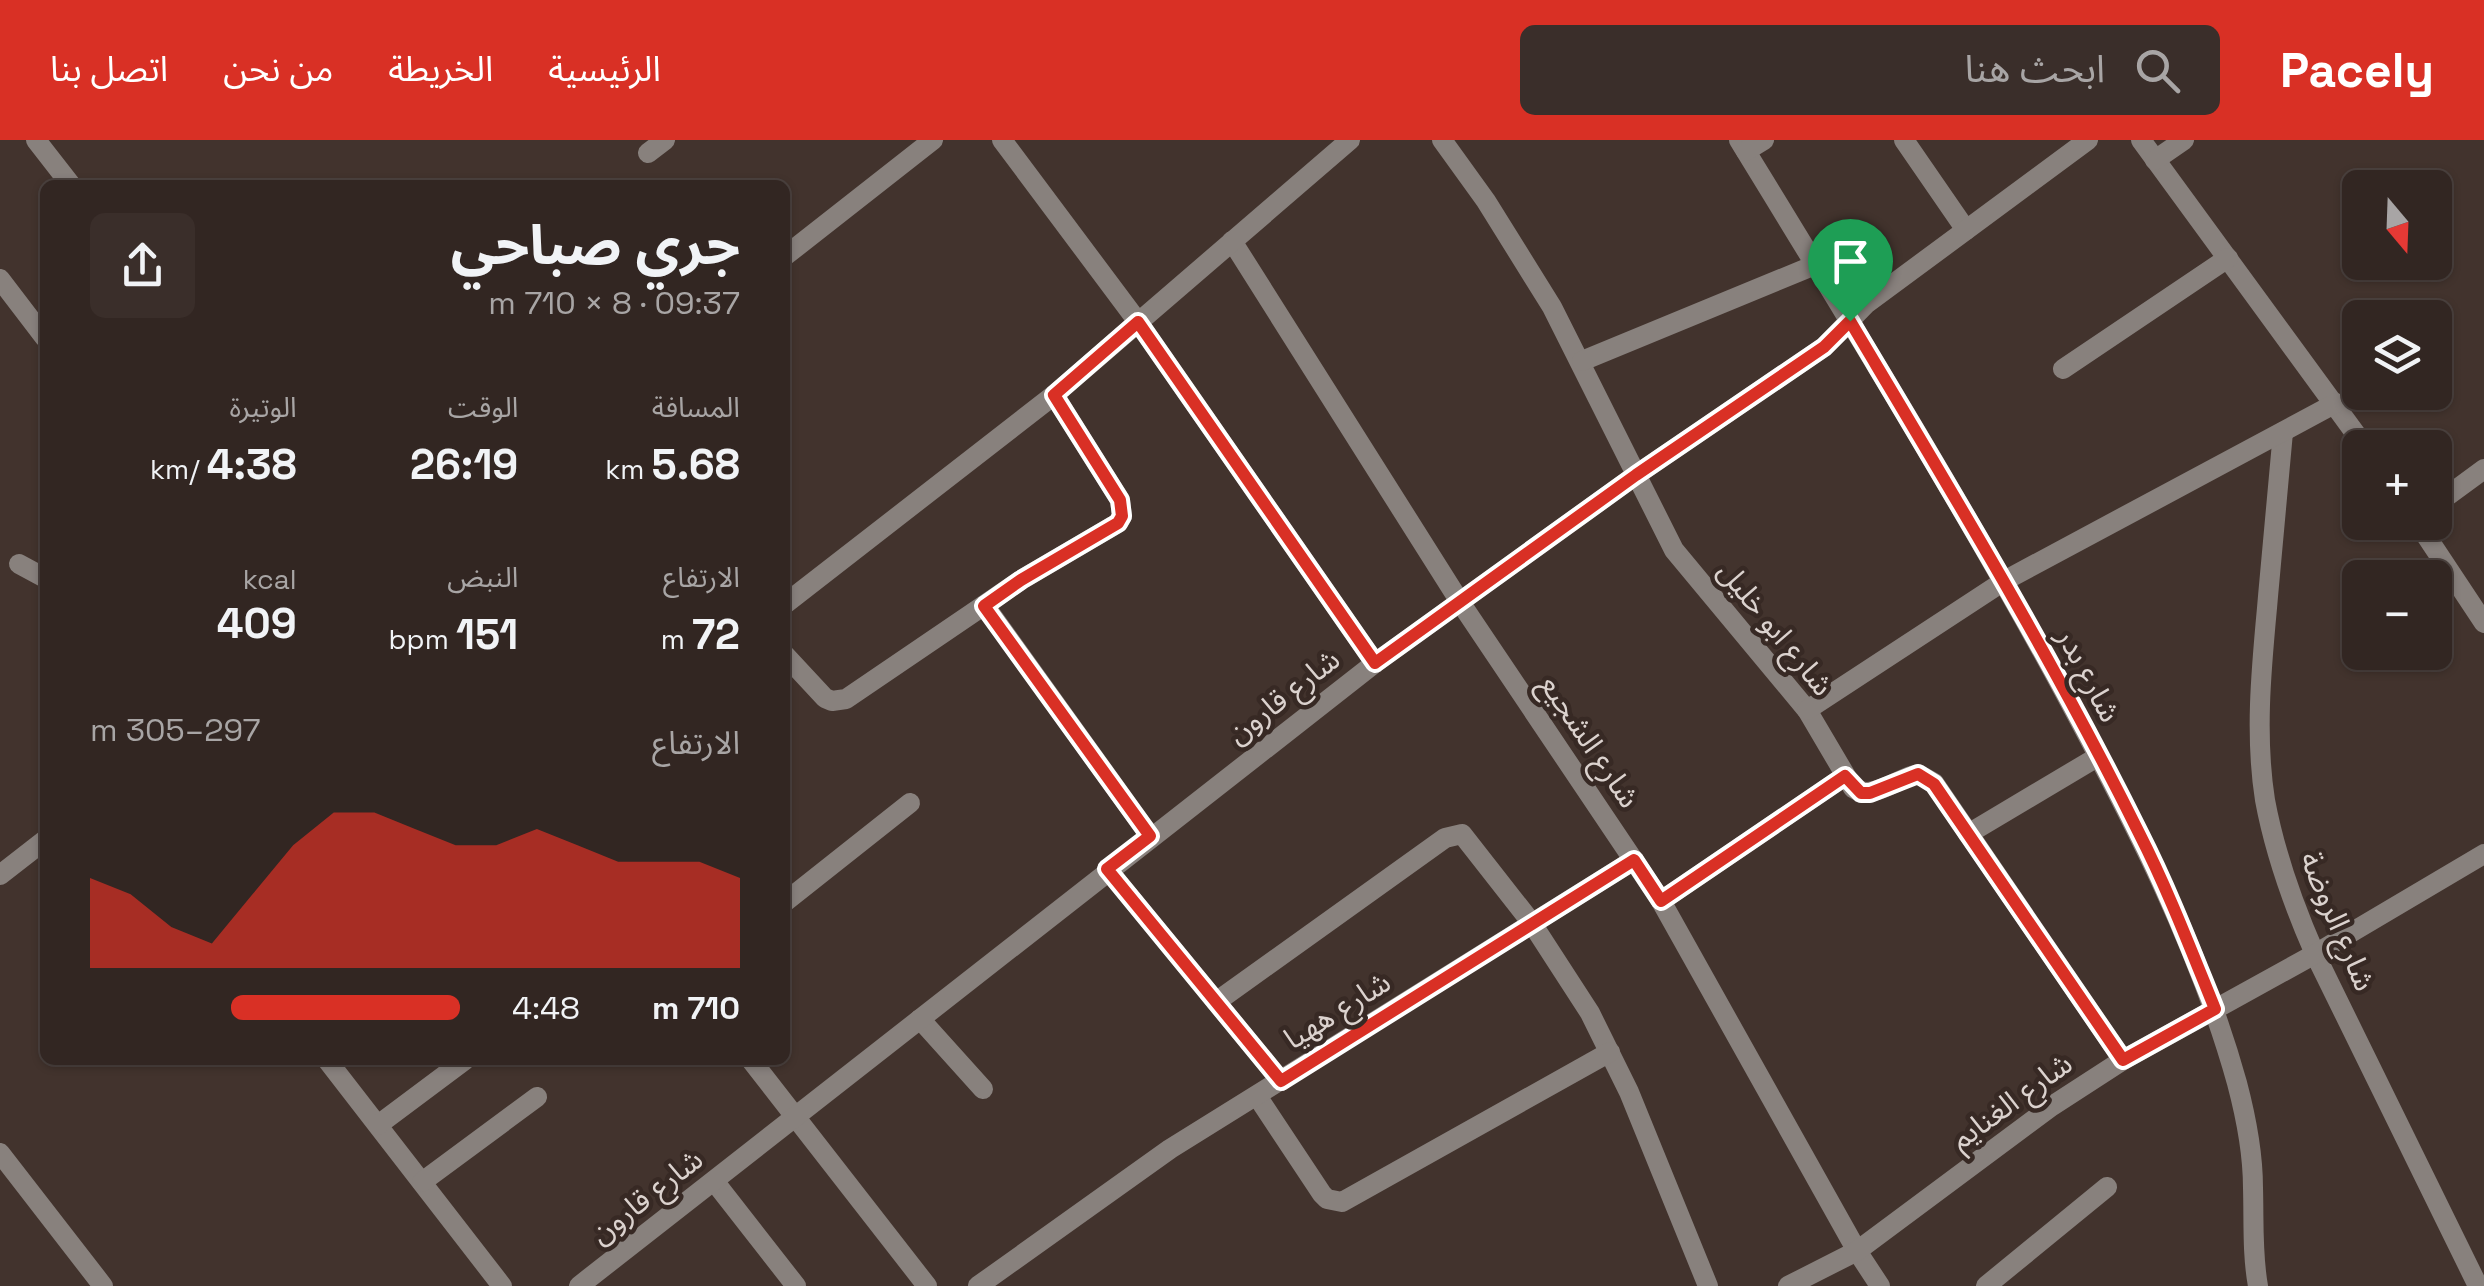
<!DOCTYPE html>
<html lang="ar">
<head>
<meta charset="utf-8">
<style>
  :root { --surface:#322622; --page:#3a2e2a; --text:#f1f3f6; --muted:#a8a5a5; --line:#4d4340; --accent:#d93025 }
  body { margin:0; font-family:"Space Grotesk","Noto Sans Arabic",sans-serif; background:var(--page); color:var(--text); direction:rtl; height:100vh; display:flex; flex-direction:column; font-size:38px; white-space:nowrap }
  * { box-sizing:border-box; margin:0 }
  p { font-size:32px; color:var(--muted) }
  .icon { flex:none; width:55px; height:55px; fill:none; stroke:currentColor; stroke-width:2; stroke-linecap:round; stroke-linejoin:round }
  .map { position:relative; flex:1; overflow:hidden; direction:ltr }
  .drawer { position:absolute; left:40px; top:40px; width:750px; height:885px; display:flex; flex-direction:column; background:var(--surface); border-radius:15px; box-shadow:0 2px 8px #0004,0 0 0 2px var(--line); direction:rtl }
  .drawer>* { flex:none }
  .needle { width:65px; rotate:161deg }
  .fabs { position:absolute; left:2342px; top:30px; display:grid; gap:20px }
  .fabs a { display:grid; place-items:center; width:110px; height:110px; border-radius:15px; background:var(--surface); box-shadow:0 2px 8px #0004,0 0 0 2px var(--line); font-size:50px }
  .pin { position:absolute; display:grid; place-items:center; width:85px; height:85px; color:#fff; margin:-102px -42px; border-radius:50% 50% 50% 0; rotate:-45deg; box-shadow:0 0 10px #0007 }
  .pin .icon { rotate:45deg }
  .round { display:grid; place-items:center; flex:none; width:105px; height:105px; border-radius:15px; background:var(--page) }
  .head { display:flex; align-items:center; justify-content:space-between; height:170px; padding:0 50px }
  h1 { font-size:55px; font-weight:700; line-height:75px }
  .figures { display:grid; grid-template-columns:repeat(3,1fr); gap:15px; height:170px; padding:10px 50px }
  .figures div { display:grid; align-content:center }
  .figures b { font-size:42px; font-weight:700 }
  .figures small { font-size:28px; font-weight:400 }
  .figures p { font-size:28px }
  .chart { height:280px; padding:20px 50px }
  .chart p { display:flex; justify-content:space-between }
  .chart svg { width:100%; height:180px; margin-top:10px; fill:var(--accent); opacity:.7 }
  ul { padding:0 50px; list-style:none; font-size:32px }
  li { display:grid; grid-template-columns:160px 120px 1fr; align-items:center; height:75px }
  li i { height:25px; border-radius:12px; background:var(--accent) }
  header { display:flex; align-items:center; gap:60px; box-sizing:border-box; height:140px; padding:0 50px; background:var(--accent); color:#fff }
  header strong { font-size:48px }
  nav { display:flex; gap:55px; margin-inline-start:auto; font-size:35px }
  .search { width:700px; height:90px; background:var(--page); display:flex; align-items:center; gap:25px; box-sizing:border-box; padding:0 35px; border-radius:15px; color:var(--muted); font-size:38px }
  .map>svg:first-child { display:block }
</style>
</head>
<body>
<header>
<strong>Pacely</strong>
<div class="search"><svg class="icon" aria-label="search" viewBox="0 0 24 24"><circle cx="10" cy="10" r="6"/><path d="M15 15l6 6"/></svg>ابحث هنا</div>
<nav><a>الرئيسية</a><a>الخريطة</a><a>من نحن</a><a>اتصل بنا</a></nav>
</header>
<div class="map">
<svg width="2484" height="1146" viewBox="0 0 2484 1146">
  <rect width="100%" height="100%" fill="#42332d"/>
  <g fill="none" stroke-linecap="round" stroke-linejoin="round">
    <!-- service -->
    <g stroke="#88817d" stroke-width="20">
      <polyline points="648,13 665,0"/>
      <polyline points="0,139 45,198"/>
      <polyline points="19,424 45,438"/>
    </g>
    <!-- minor -->
    <g stroke="#88817d" stroke-width="20">
      <polyline points="36,0 71,45"/>
      <polyline points="1002,0 1138,182 1375,523"/>
      <path d="M1442 0 1486 61 1552 167 1674 410 1807 570 1853 648C1873 661 1897 638 1918 634L1934 643 2123 920"/>
      <path d="M1739 0C1851 183 1964 366 2066 555 2133 680 2199 806 2237 943 2246 977 2253 1012 2253 1048 2254 1081 2252 1113 2258 1146"/>
      <polyline points="1904,0 1966,90"/>
      <polyline points="2141,0 2366,308"/>
      <polyline points="1746,11 1764,0"/>
      <polyline points="2155,20 2184,0"/>
      <polyline points="1232,101 1460,462 1661,761 1857,1111 1880,1146"/>
      <polyline points="785,116 933,0"/>
      <polyline points="1582,221 1815,125"/>
      <polyline points="2063,229 2228,118"/>
      <path d="M2283 292C2278 350 2272 409 2267 468 2261 532 2255 597 2265 660 2275 714 2293 764 2315 814L2478 1146"/>
      <polyline points="2435,365 2484,329"/>
      <polyline points="2417,382 2484,483"/>
      <polyline points="785,464 1054,255 1350,0"/>
      <polyline points="985,466 1150,696"/>
      <polyline points="785,515 825,558 832,561 846,559 1021,440 1118,383 1122,376 1120,360 1054,255"/>
      <polyline points="1807,570 2004,441 2336,263"/>
      <polyline points="1968,694 2099,616"/>
      <polyline points="1107,729 1281,941"/>
      <polyline points="0,735 45,700"/>
      <polyline points="1661,761 1845,636"/>
      <polyline points="785,762 910,663"/>
      <polyline points="1216,862 1445,698 1462,694 1531,782 1590,873 1629,952 1708,1146"/>
      <polyline points="920,879 983,949"/>
      <polyline points="327,920 502,1146"/>
      <polyline points="751,920 927,1146"/>
      <polyline points="1257,956 1322,1054 1327,1059 1342,1062 1610,912"/>
      <polyline points="378,985 465,920"/>
      <polyline points="0,1013 103,1146"/>
      <polyline points="714,1041 796,1146"/>
      <polyline points="422,1042 537,957"/>
      <polyline points="579,1146 1375,523 1636,335 1824,207 1866,164 2088,0"/>
      <polyline points="978,1146 1170,1009 1634,720"/>
      <polyline points="1788,1146 1857,1111 2052,966 2123,920 2315,814 2484,714"/>
      <polyline points="1986,1146 2107,1047"/>
    </g>
  </g>
  <g fill="none" stroke-linecap="round" stroke-linejoin="round">
    <!-- route casing -->
    <g stroke="#fff" stroke-width="20">
      <path id="route" d="M1850 181C1950 349 2052 517 2139 693 2168 750 2191 810 2215 869L2123 920 1934 644 1918 634 1870 653H1861L1845 636 1661 761 1634 720 1281 941 1107 729 1150 696 984 466 1021 440 1118 383 1122 376 1120 360 1054 255 1138 182 1375 523 1636 335 1824 207Z"/>
    </g>
    <!-- route -->
    <use href="#route" stroke="#d93025" stroke-width="12"/>
  </g>
  <g text-anchor="middle" dominant-baseline="central" stroke-width="9" stroke-linejoin="round" paint-order="stroke">
    <!-- street labels -->
    <g font-size="30" fill="#dbd2ce" stroke="#372924">
      <text transform="translate(1776 488) rotate(51)">شارع ابو خليل</text>
      <text transform="translate(2089 535) rotate(62)">شارع بدر</text>
      <text transform="translate(1283 556) rotate(-38)">شارع قارون</text>
      <text transform="translate(1590 601) rotate(56)">شارع الشجيع</text>
      <text transform="translate(2338 781) rotate(67)">شارع الروضة</text>
      <text transform="translate(1337 870) rotate(-32)">شارع ههيا</text>
      <text transform="translate(2011 961) rotate(-36)">شارع الغنايم</text>
      <text transform="translate(646 1056) rotate(-38)">شارع قارون</text>
    </g>
  </g>
</svg>
<div class="fabs">
<a><svg class="needle" viewBox="-14 -14 28 28"><path d="M0-13l5 13h-10z" fill="#e53935"/><path d="M0 13l5-13h-10z" fill="#a8a5a5"/></svg></a>
<a><svg class="icon" aria-label="layers" viewBox="0 0 24 24"><path d="M12 4l9 5-9 5-9-5zM3 14l9 5 9-5"/></svg></a>
<a>+</a>
<a>−</a>
</div>
<div class="pin" style="left:1850px;top:181px;background:#1e9e55"><svg class="icon" aria-label="arrive" viewBox="0 0 24 24"><path d="M6 21V4h12l-3 4 3 4H6"/></svg></div>
<section class="drawer">
<div class="head"><div><h1>جري صباحي</h1><p>09:37 · 8 × 710 m</p></div><a class="round"><svg class="icon" aria-label="share" viewBox="0 0 24 24"><path d="M12 15V3M7 8l5-5 5 5M5 13v7h14v-7"/></svg></a></div>
<div class="figures">
<div><p>المسافة</p><b>5.68<small> km</small></b></div>
<div><p>الوقت</p><b>26:19</b></div>
<div><p>الوتيرة</p><b>4:38<small> /km</small></b></div>
</div>
<div class="figures">
<div><p>الارتفاع</p><b>72<small> m</small></b></div>
<div><p>النبض</p><b>151<small> bpm</small></b></div>
<div><p>kcal</p><b>409</b></div>
</div>
<div class="chart"><p><span>الارتفاع</span>297–305 m</p>
<svg viewBox="0 0 160 44" preserveAspectRatio="none"><path d="M0 44V22L10 26L20 34L30 38L40 26L50 14L60 6L70 6L80 10L90 14L100 14L110 10L120 14L130 18L140 18L150 18L160 22V44z"/></svg>
</div>
<ul>
<li><b>710 m</b>4:48<i style="width:62%"></i></li>
</ul>
</section>
</div>
</body>
</html>
